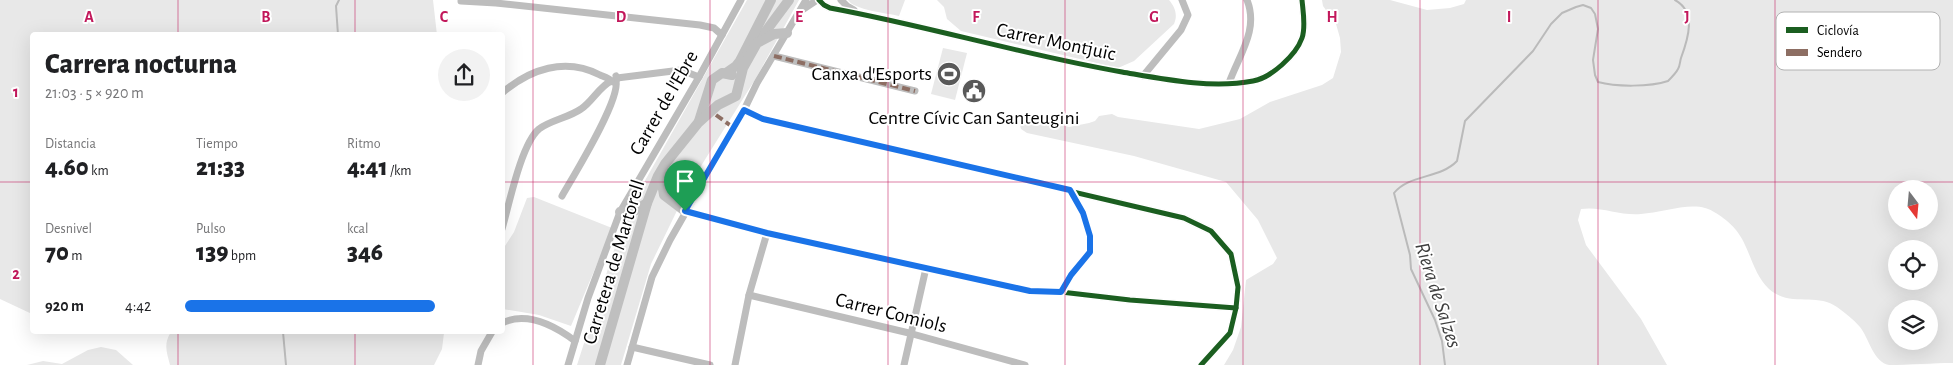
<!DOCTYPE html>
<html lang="es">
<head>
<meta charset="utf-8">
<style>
  :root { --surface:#fff; --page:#f2f2f2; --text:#202124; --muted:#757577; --accent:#1a73e8 }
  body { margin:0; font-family:"Alegreya Sans",sans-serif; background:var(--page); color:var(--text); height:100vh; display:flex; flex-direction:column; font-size:19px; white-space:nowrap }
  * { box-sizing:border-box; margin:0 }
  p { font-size:16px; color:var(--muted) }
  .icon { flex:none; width:28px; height:28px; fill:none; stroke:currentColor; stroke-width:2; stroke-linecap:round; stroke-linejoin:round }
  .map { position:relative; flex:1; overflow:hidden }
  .drawer { position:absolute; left:30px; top:32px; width:475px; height:302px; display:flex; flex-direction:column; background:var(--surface); border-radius:5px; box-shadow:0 5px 20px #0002 }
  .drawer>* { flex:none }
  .needle { width:32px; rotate:164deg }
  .controls { position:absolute; left:1888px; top:180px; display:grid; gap:10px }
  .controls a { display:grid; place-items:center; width:50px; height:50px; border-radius:50%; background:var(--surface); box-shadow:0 5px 20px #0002; font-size:25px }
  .pin { position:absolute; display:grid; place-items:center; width:42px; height:42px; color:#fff; margin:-51px -21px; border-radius:50% 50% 50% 0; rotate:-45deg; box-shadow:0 0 5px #0007 }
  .pin .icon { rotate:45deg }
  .round { display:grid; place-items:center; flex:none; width:52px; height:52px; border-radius:26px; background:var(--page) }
  .overview { display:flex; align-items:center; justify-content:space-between; height:85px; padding:0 15px }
  h1 { font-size:28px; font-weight:800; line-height:38px }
  .metrics { display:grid; grid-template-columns:repeat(3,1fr); gap:8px; height:85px; padding:5px 15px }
  .metrics div { display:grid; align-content:center }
  .metrics b { font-size:25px; font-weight:800 }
  .metrics small { font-size:14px; font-weight:400 }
  .metrics p { font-size:14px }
  ul { padding:0 15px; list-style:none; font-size:16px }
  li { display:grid; grid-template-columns:80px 60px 1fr; align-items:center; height:38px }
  li i { height:12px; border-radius:6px; background:var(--accent) }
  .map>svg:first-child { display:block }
</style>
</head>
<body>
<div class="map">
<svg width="1953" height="365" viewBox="0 0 1953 365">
  <rect width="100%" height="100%" fill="#fff"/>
  <!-- green -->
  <g fill="#e8e8e8" fill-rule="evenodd">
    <polygon points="0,0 433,0 437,35 32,35 32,314 0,299"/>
    <polygon points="747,0 799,0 756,78 691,182 651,264 621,365 577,365 625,216"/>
    <path d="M848 0H905L899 16C887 13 854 10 848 0Z"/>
    <path d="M937 0H1169C1175 7 1178 15 1174 24L1134 61 1118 68 961 31 947 19 944 7Z"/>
    <path d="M1322 0H1390L1427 10 1450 8 1464 4 1466 0H1953V363C1934 363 1907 365 1889 365 1873 362 1869 338 1860 327 1853 319 1845 313 1837 307 1817 292 1791 308 1769 289 1752 273 1750 247 1736 230 1730 222 1714 210 1705 208 1687 203 1660 213 1641 214 1620 216 1601 206 1581 209L1578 220 1586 245 1641 319 1667 365H1224L1233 350 1241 327 1246 280 1273 264 1277 258 1258 220 1226 182 1134 156 1027 133 1021 129 1019 121 1023 116H1030L1069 127 1089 123 1095 121 1099 116 1112 114 1118 117 1199 129 1240 119 1270 102 1322 85 1333 78 1341 52 1340 38 1336 24 1323 6ZM1896 189H1929V221H1896ZM1896 249H1929V281H1896ZM1896 309H1929V341H1896Z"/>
    <polygon points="943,48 967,53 955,100 931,94"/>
    <polygon points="534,197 612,228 571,326 539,315 503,309 503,249 514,232 527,198"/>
    <path d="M171 332H444V333L442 349 434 365H170C167 353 163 344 171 332Z"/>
    <polygon points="101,347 116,350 133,365 27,365 43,361 62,364 88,350"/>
  </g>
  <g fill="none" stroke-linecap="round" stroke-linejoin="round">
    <!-- stream -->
    <g stroke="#bababa" stroke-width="2">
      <polyline points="338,35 336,6 339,0"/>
      <polyline points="283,332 286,365"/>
      <path d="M1445 365 1442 341 1435 320 1411 269 1410 255 1394 193C1409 174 1440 179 1457 161L1465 121 1533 51 1551 24 1562 13 1576 7 1583 5 1591 8 1595 14 1598 29 1593 60 1595 75 1598 82C1616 87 1650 87 1668 81 1671 78 1676 73 1678 69 1680 66 1680 61 1681 58 1688 39 1697 12 1675 0"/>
    </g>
    <!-- street -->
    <g stroke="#bdbdbd" stroke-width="7">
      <path d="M819 0 824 5 830 8C928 26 1024 55 1122 72 1163 79 1211 89 1253 81 1271 78 1296 55 1302 38 1306 27 1303 11 1302 0"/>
      <polyline points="841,0 847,6 854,10"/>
      <polyline points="461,1 496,3 700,25 714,28 722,35"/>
      <polyline points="802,10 817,0"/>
      <polyline points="774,56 915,91"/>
      <polyline points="616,76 617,78 681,70 699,77"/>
      <polyline points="1143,76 1181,30 1188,15 1182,0"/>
      <path d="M1229 83C1239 55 1259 30 1247 0"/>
      <path d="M502 93C530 69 565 57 600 75 605 77 609 78 613 82L616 81 617 78"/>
      <polyline points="744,110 763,119 1184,218 1211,231 1231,254 1238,287 1236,308 1230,333 1201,365"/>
      <path d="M562 196C574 175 620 101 616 81"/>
      <polyline points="685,211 767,233 1030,291 1061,292 1130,300 1236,308"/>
      <path d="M502 229C509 205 521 144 539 129 551 120 568 118 581 109 592 102 599 87 611 81"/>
      <polyline points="1061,292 1071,275 1090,252 1090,236 1083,213 1070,191"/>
      <polyline points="749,295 909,333 1025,365"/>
      <path d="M502 323C527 311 555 326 575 341"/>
      <polyline points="632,347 710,365"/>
      <polyline points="478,365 481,351 492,332"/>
      <polyline points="568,365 588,298 620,212 699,77 741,0"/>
      <polyline points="627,365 652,277 670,240 744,110 757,83 806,0"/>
      <polyline points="735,365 749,295 767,233"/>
      <polyline points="904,365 926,268"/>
    </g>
    <!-- secondary -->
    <g stroke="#bfbfbf" stroke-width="10">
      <polyline points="760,39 789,0"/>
      <polyline points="741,59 771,0"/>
      <polyline points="726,73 736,66 743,57"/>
      <polyline points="699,121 712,80 722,73 732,75"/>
      <polyline points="666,173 662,183 664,195 685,211"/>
      <polyline points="620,212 636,210 647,203"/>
      <polyline points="600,365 647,203 658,176 665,164 698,123 718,105 736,96 743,68 757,43 774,34 787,33"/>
    </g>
    <!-- quiet -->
    <g stroke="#8d6e63" stroke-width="4" stroke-dasharray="8 4" stroke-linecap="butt">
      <polyline points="774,56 915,91"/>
      <polyline points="716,115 734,128"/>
    </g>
    <!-- cycleway casing -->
    <g stroke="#fff" stroke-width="8">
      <g id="cycleway">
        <path d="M819 0 824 5 830 8C928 26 1024 55 1122 72 1163 79 1211 89 1253 81 1271 78 1296 55 1302 38 1306 27 1303 11 1302 0"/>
        <polyline points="744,110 763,119 1184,218 1211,231 1231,254 1238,287 1236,308 1230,333 1201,365"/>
        <polyline points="685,211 767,233 1030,291 1061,292 1130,300 1236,308"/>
      </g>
    </g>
    <!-- cycleway -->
    <use href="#cycleway" stroke="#1b5e20" stroke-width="5"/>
  </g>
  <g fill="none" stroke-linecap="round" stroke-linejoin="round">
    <!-- route casing -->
    <g stroke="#fff" stroke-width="10">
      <polygon id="route" points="744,110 763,119 1070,190 1083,213 1090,236 1090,252 1071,275 1061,292 1030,291 767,233 685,211"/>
    </g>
    <!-- route -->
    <use href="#route" stroke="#1a73e8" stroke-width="6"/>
  </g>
  <!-- grid -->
  <path fill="none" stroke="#c2185b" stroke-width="1" stroke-opacity="0.55" d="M178 0V35M355 0V35M533 0V365M710 0V365M888 0V365M1065 0V365M1243 0V365M1420 0V365M1598 0V365M1775 0V365M0 182H32M502 182H1953M178 332V365M355 332V365"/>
  <!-- icons -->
  <defs>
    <g id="stadium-disc" transform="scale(1.25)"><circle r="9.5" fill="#595959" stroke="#fff"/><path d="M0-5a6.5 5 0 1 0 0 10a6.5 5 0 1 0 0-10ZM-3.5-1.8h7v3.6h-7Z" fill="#fff"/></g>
    <g id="civic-disc" transform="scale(1.25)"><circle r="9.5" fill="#595959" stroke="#fff"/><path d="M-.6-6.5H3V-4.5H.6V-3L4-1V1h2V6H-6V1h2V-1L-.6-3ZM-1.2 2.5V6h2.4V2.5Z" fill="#fff"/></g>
  </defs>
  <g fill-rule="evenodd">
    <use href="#stadium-disc" x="949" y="74"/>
    <use href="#civic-disc" x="974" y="91"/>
  </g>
  <g text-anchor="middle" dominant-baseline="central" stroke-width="4" stroke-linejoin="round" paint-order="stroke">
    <!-- street labels -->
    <g font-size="20" fill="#000" stroke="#fff">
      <text transform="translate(1056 42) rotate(12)">Carrer Montjuïc</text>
      <text transform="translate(664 103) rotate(-60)">Carrer de l'Ebre</text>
      <text transform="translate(614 262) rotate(-73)">Carretera de Martorell</text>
      <text transform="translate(891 313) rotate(14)">Carrer Comiols</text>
    </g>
    <!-- poi labels -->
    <g font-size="20" fill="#000" stroke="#fff" text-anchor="end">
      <text x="932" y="74">Canxa d'Esports</text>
      <text x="974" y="118" text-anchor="middle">Centre Cívic Can Santeugini</text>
    </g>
    <!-- water labels -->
    <g font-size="21" font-style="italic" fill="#3e3e3e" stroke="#fff">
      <text transform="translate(1438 295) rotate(72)">Riera de Salzes</text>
    </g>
  </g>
  <!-- legend -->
  <rect x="1776" y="12" width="164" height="58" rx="8" fill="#fff" stroke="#b2b2b2" stroke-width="1"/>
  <rect x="1786" y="27" width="22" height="6" fill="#1b5e20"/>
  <rect x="1786" y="49" width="22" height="7" fill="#8d6e63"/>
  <g font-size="14" fill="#000">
    <text x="1817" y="35">Ciclovía</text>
    <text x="1817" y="57">Sendero</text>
  </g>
  <g font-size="16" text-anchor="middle" font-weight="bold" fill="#c2185b" stroke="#fff" stroke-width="4" stroke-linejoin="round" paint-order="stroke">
    <text x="89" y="22">A</text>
    <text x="266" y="22">B</text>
    <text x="444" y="22">C</text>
    <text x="621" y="22">D</text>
    <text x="799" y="22">E</text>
    <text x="976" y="22">F</text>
    <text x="1154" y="22">G</text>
    <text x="1332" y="22">H</text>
    <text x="1509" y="22">I</text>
    <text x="1687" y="22">J</text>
    <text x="16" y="97">1</text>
    <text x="16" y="279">2</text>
  </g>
</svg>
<div class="controls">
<a><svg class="needle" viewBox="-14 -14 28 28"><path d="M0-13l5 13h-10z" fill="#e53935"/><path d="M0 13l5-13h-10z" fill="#757577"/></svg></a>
<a><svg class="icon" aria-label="locate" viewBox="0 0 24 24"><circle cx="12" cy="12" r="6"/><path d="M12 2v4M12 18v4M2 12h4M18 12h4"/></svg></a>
<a><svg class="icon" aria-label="layers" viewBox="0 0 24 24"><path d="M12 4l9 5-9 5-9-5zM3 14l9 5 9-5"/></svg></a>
</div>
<div class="pin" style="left:685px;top:211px;background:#1e9e55"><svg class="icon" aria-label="arrive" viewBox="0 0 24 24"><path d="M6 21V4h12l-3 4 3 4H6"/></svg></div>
<section class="drawer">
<div class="overview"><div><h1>Carrera nocturna</h1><p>21:03 · 5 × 920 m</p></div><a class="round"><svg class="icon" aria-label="share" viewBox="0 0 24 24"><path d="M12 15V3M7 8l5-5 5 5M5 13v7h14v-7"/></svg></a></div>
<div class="metrics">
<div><p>Distancia</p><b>4.60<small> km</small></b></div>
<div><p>Tiempo</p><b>21:33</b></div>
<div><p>Ritmo</p><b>4:41<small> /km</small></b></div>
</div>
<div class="metrics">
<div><p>Desnivel</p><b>70<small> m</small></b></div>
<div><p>Pulso</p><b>139<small> bpm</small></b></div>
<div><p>kcal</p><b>346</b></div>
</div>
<ul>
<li><b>920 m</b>4:42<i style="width:82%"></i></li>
</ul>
</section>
</div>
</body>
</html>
